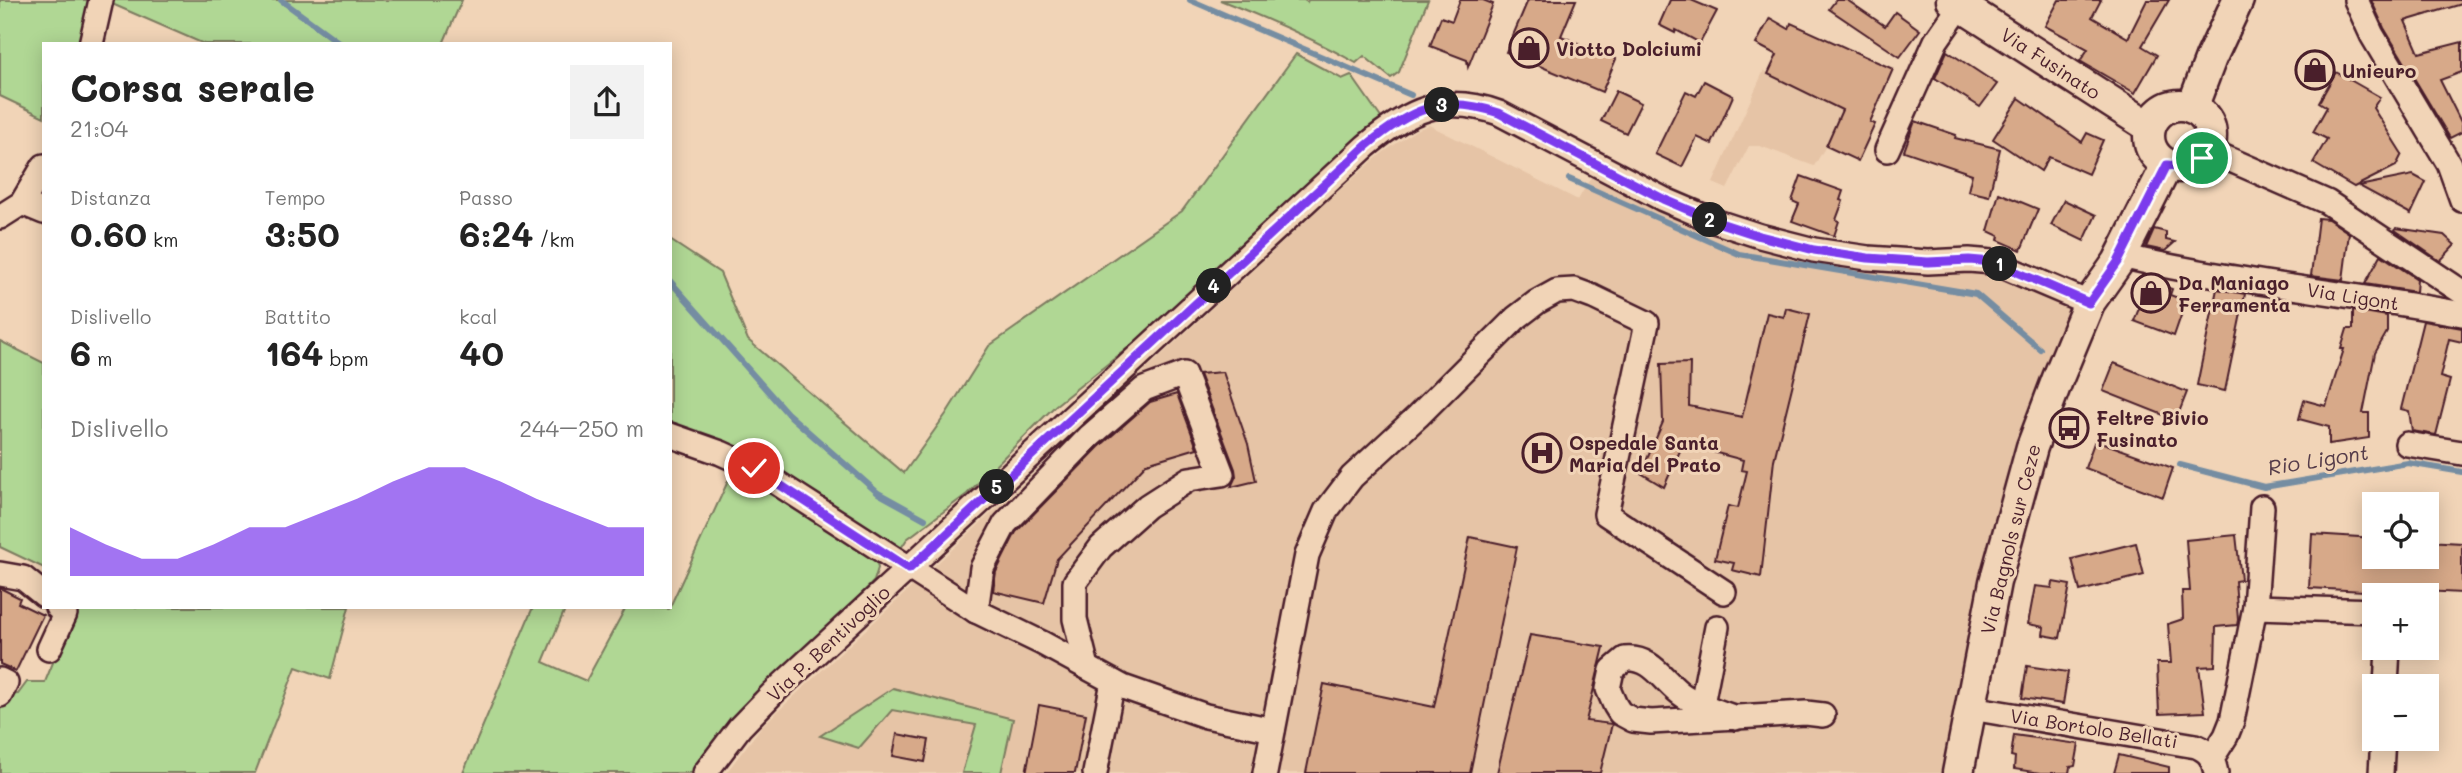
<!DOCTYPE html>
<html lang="it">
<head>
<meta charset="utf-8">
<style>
  :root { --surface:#fff; --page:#f2f2f2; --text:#222; --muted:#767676; --accent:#7c3aed }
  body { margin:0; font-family:Mali,sans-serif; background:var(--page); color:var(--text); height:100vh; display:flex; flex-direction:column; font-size:26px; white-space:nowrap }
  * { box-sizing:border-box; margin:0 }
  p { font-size:23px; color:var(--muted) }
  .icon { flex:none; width:38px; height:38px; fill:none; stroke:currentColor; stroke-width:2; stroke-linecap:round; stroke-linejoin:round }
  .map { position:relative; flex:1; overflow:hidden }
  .sheet { position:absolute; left:42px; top:42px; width:630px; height:567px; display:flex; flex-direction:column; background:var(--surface); border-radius:0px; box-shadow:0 4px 18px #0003 }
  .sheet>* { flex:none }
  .fabs { position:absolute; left:2362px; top:492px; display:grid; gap:14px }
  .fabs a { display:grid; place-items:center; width:77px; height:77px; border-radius:0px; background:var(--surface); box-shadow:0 4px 18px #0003; font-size:35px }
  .pin { position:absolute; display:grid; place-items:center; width:60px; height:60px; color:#fff; margin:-30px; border:4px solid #fff; border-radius:50%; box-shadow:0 2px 7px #0007 }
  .km { position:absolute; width:35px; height:35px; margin:-18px; border-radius:50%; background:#222; color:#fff; font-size:19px; line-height:35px; text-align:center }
  .round { display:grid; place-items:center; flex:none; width:74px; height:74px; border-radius:0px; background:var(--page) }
  .headline { display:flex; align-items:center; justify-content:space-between; height:119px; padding:0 28px }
  h1 { font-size:38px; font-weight:800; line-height:52px }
  .stats { display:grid; grid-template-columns:repeat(3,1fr); gap:10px; height:119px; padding:7px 28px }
  .stats div { display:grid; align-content:center }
  .stats b { font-size:35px; font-weight:800 }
  .stats small { font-size:19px; font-weight:400 }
  .stats p { font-size:19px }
  .chart { height:196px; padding:14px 28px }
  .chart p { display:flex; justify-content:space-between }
  .chart svg { width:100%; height:126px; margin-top:7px; fill:var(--accent); opacity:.7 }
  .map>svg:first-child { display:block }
</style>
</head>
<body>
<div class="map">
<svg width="2462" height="773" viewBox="0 0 2462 773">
  <rect width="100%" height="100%" fill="#f1d4b7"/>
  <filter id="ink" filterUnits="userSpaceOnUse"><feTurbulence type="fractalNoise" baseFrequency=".0143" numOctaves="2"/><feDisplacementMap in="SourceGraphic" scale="14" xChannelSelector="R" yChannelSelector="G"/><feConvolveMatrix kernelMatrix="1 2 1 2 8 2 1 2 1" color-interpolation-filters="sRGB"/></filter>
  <g filter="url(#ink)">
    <!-- built -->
    <g fill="#e6c4a6">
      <polygon points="1791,23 1866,57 1826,146 1814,166 1760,146 1749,146 1727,189 1713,183 1764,70 1769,74"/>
      <polygon points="1429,125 1578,200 1591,177 1684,223 1781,255 1828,264 1879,269 1949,272 1983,271 2009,277 2056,298 2070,309 2073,318 1957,773 726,773 762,726 1334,195 1381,154 1416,130"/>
    </g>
    <!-- green -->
    <g fill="#b0d794" stroke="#7d7b60" stroke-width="2">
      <polygon points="0,0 101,0 91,44 44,44 44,117 0,96"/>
      <polygon points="103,0 462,0 443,44 204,44"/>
      <path d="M1220 0H1304L1307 2 1308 0H1428L1399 72 1391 78 1364 56 1356 63C1312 38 1266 18 1220 0Z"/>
      <path d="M1296 54 1342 79 1351 75 1384 122 1188 300 1056 405 967 494 907 539 894 559H876L878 568 874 581C814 645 740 698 692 773H463L533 607H566L543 662 586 681 626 607 669 609 735 466 670 435V240L720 273 748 340 904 473 946 414 989 346 1182 211Z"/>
      <polygon points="0,341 44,363 44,568 0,547"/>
      <polygon points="79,607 349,607 330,679 296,667 255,773 0,773 0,703 4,695 18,694 27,682 45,682 73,614"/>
      <polygon points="893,688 1013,719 1001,773 962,773 976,725 892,710 859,748 820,736"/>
    </g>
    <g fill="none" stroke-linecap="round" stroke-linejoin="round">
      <!-- stream -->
      <g stroke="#748da2" stroke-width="6">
        <polyline points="281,0 341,44"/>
        <polyline points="1190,0 1411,95"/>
        <polyline points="1569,179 1739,254 1976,294 2040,349"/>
        <polyline points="670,281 787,413 878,493 925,519"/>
        <polyline points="2180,465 2264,487 2408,463 2462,472"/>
      </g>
    </g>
    <!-- building -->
    <g fill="#d7a989" stroke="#4a1f2b" stroke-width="2">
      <polygon points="1460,0 1483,0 1493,4 1468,67 1467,60 1430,46 1441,17 1452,21"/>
      <polygon points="1528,0 1576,0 1561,36 1616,59 1602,92 1506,52"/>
      <polygon points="1670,0 1691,0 1717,11 1700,43 1676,30 1675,33 1659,25"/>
      <polygon points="1836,0 1847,0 1885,26 1895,12 1920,30 1900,57 1829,9"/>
      <polygon points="2059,0 2101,0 2092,17 2128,38 2147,0 2169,0 2142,46 2157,55 2135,93 2080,61 2088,49 2045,26"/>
      <polygon points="2371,0 2462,0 2462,4 2405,21 2419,53 2462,42 2462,72 2440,80 2462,124 2462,132 2450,138 2384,28"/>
      <polygon points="1770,18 1789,29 1791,23 1893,69 1870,122 1875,124 1858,161 1826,146 1842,110 1768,74 1777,55 1756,44"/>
      <polygon points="1947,51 1997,84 1980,107 1935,78"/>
      <polygon points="2336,72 2380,97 2373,108 2402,154 2396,166 2354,187 2313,163 2327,139 2313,132 2327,107 2319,102"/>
      <polygon points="1704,81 1733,96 1712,144 1697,137 1682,167 1655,154 1686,91 1696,96"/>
      <polygon points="1616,91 1641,103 1626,133 1601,121"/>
      <polygon points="2019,98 2082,142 2087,133 2103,140 2088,174 2049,157 2041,171 1993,139"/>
      <polygon points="1915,121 1956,135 1955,138 2000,149 1989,196 1968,191 1972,174 1904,151"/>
      <polygon points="2413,175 2426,182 2411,214 2359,186"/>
      <polygon points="1801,176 1843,191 1840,200 1843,201 1836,220 1839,221 1834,236 1792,221 1799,204 1792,201"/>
      <polygon points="1999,193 2038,209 2021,250 1998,240 1999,236 1988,231"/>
      <polygon points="2064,200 2096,215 2084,241 2051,225"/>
      <polygon points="2318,218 2328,219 2349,233 2343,280 2311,276"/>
      <polygon points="2396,228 2444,235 2455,245 2440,261 2395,230"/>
      <polygon points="2154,229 2166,232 2166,240 2175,242 2165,251 2146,247"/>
      <polygon points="2381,255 2417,279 2416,292 2365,284"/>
      <polygon points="2150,281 2172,289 2170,295 2186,301 2174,336 2134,321"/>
      <polygon points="2217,289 2245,294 2225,391 2197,385"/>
      <polygon points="1786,308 1810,314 1774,460 1761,577 1732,570 1734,563 1715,559 1728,506 1738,508 1747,471 1741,470 1743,460 1683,444 1664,487 1641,473 1663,422 1661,364 1690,363 1689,406 1742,417 1767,313 1784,317"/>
      <polygon points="2353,310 2387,316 2387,332 2375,353 2363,413 2369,413 2369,438 2329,444 2329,427 2299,419 2304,400 2326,406 2344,349 2341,349 2347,329 2353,329"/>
      <polygon points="2423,321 2462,328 2462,342 2449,339 2440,377 2450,380 2436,435 2412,431 2409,411 2401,409"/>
      <polygon points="2114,363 2187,392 2176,420 2103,391"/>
      <polygon points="1223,372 1248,444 1256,481 1231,487 1236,476 1235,469 1199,374"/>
      <polygon points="1177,394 1197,448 1147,463 1057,559 1044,603 993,591 996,572 1016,532 1099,447 1150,402"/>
      <polygon points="2095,440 2173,468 2163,497 2085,468"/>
      <polygon points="2312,534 2375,538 2375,556 2427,556 2427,541 2462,543 2462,593 2364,588 2364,591 2309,588"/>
      <polygon points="2236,535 2241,580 2235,581 2238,620 2237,625 2216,627 2215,666 2199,667 2205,712 2159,714 2157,663 2171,663 2168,624 2183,619 2182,591 2190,591 2186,540"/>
      <polygon points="1470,537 1517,547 1470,773 1306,773 1324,684 1434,707"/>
      <polygon points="2136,543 2144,575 2080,591 2072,559"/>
      <polygon points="2053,582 2070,585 2060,638 2043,635 2044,627 2028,624 2035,586 2052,588"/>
      <polygon points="0,588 20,598 18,603 43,615 16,671 0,664"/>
      <polygon points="1530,635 1604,647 1586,721 1612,724 1600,773 1497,773"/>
      <polygon points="2027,666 2068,672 2063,704 2022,698"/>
      <polygon points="1039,705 1086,714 1075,773 1026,773"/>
      <polygon points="897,734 929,740 925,762 893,756"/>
      <polygon points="2014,735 2079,744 2075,766 2070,767 2069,773 2040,773 2014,769 2015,757 2011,756"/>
      <polygon points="2119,755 2169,767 2169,773 2114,773"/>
    </g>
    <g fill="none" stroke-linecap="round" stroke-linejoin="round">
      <!-- minor casing -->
      <g stroke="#4a1f2b" stroke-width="28">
        <g id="minor">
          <polyline points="2356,0 2372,35 2449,164 2462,200"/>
          <polyline points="91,44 101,0"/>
          <polyline points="1887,150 1936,41 1961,5"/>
          <polyline points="2208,150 2327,202 2462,292"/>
          <polyline points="22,203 44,212"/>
          <polyline points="0,217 22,203 44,166"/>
          <path d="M2121 256C2233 282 2348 293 2462 314"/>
          <polyline points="670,435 721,453 754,468 976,611 1042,643 1123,687 1206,716 1273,730"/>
          <polyline points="2407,444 2462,453"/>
          <polyline points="0,574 23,578 44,595"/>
          <polyline points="2255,607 2375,611"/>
          <polyline points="976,611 982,568 1005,524 1089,437 1144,389 1184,374 1222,474 1189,479 1147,506 1101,547 1075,582 1075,619 1087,667"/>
          <polyline points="49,649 65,614 57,607"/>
          <polyline points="0,680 6,683 0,695"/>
          <polyline points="2386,686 2388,648"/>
          <polyline points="1702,704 1717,627"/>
          <path d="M1971 708 2196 746C2210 752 2213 758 2216 773"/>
          <path d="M1736 718C1719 712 1700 706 1684 696 1664 683 1653 656 1625 659L1612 670 1608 689 1615 705 1620 713 1633 720 1651 722 1806 713 1823 715"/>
          <polyline points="2212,758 2226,736 2232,721 2255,607 2262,507"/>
          <path d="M705 773 740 727 773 693 1366 146C1409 110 1443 93 1499 113L1663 199 1717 222 1760 236 1814 250 1868 258 1928 262 1969 260 1993 262 2089 303"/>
          <polyline points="1095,773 1113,682"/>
          <polyline points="1265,773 1307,555 1326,511 1352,477 1418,416 1516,318 1537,302 1557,291 1574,290 1593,297 1647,323 1606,514 1724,592"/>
          <polyline points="2381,773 2383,738"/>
        </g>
      </g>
      <!-- major casing -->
      <g stroke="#4a1f2b" stroke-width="35">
        <g id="major">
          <polyline points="1952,0 2150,127"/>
          <circle cx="2180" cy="136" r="31"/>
          <polyline points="2192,108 2211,58 2238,0"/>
          <polyline points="1958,773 1995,582 2032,447 2058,378 2089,303 2118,262 2167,165"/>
        </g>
      </g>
      <!-- minor -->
      <use href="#minor" stroke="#f1d4b7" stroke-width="23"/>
      <!-- major -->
      <use href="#major" stroke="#f1d4b7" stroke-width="30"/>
    </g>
  </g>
  <g fill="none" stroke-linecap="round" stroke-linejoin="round" filter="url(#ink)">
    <!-- route casing -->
    <g stroke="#fff" stroke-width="14">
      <path id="route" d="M754 468 909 569 1366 146C1409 110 1442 93 1499 113L1663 199 1717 222 1760 236 1814 250 1868 258 1928 262 1969 260 1993 262 2089 303 2118 262 2167 165 2186 167 2202 158"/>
    </g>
    <!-- route -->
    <use href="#route" stroke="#7c3aed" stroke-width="9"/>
  </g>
  <!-- icons -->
  <defs>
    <g id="shop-ring" transform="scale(2.0125)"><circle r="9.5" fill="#f1d4b7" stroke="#4a1f2b" stroke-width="1.5"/><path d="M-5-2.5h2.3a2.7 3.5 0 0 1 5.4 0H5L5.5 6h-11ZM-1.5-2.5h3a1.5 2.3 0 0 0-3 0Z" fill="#4a1f2b"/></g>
    <g id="bus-ring" transform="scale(2.0125)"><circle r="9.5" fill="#f1d4b7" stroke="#4a1f2b" stroke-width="1.5"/><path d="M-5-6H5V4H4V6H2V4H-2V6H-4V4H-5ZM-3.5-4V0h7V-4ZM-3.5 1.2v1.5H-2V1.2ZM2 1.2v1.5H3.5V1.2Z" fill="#4a1f2b"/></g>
    <g id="hospital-ring" transform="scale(2.0125)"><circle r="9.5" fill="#f1d4b7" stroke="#4a1f2b" stroke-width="1.5"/><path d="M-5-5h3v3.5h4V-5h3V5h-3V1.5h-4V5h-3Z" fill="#4a1f2b"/></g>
  </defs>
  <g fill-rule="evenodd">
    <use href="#shop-ring" x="1529" y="48"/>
    <use href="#shop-ring" x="2315" y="70"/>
    <use href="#shop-ring" x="2151" y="293"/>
    <use href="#bus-ring" x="2069" y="428"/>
    <use href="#hospital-ring" x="1542" y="453"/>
  </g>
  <g text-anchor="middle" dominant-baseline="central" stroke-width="6" stroke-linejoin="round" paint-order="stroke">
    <!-- poi labels -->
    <g font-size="19" font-weight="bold" fill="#4a1f2b" stroke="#f1d4b7" text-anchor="start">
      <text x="1556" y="48">Viotto Dolciumi</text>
      <text x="2342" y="70">Unieuro</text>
      <text x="2178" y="282">Da Maniago<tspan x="2178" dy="22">Ferramenta</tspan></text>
      <text x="2096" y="417">Feltre Bivio<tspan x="2096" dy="22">Fusinato</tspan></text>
      <text x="1569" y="442">Ospedale Santa<tspan x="1569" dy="22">Maria del Prato</tspan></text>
    </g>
    <!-- street labels -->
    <g font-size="19" fill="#4a1f2b" stroke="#f1d4b7">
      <text transform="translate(2051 63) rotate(33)">Via Fusinato</text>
      <text transform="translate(2353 296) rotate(9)">Via Ligont</text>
      <text transform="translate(2010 539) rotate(-76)">Via Bagnols sur Ceze</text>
      <text transform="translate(828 643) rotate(-43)">Via P. Bentivoglio</text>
      <text transform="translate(2094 728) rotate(9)">Via Bortolo Bellati</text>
    </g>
    <!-- water labels -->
    <g font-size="21" font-style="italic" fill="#543b49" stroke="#f1d4b7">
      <text transform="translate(2318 459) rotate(-9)">Rio Ligont</text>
    </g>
  </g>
</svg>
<div class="fabs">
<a><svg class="icon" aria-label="locate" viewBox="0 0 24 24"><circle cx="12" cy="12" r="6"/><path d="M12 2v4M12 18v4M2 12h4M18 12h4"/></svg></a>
<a>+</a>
<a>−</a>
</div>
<div class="pin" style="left:2202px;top:158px;background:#1e9e55"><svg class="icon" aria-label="arrive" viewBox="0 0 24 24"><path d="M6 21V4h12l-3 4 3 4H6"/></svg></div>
<div class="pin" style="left:754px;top:468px;background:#d93025"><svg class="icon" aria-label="check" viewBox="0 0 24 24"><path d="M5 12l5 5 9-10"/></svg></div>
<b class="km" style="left:2000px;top:264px">1</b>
<b class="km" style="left:1710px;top:220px">2</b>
<b class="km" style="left:1442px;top:105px">3</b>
<b class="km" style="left:1214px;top:286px">4</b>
<b class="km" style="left:997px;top:487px">5</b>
<section class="sheet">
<div class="headline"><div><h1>Corsa serale</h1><p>21:04</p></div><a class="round"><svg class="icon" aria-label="share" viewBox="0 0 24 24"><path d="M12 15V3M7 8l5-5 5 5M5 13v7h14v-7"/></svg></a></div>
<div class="stats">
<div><p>Distanza</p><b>0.60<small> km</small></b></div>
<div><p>Tempo</p><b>3:50</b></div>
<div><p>Passo</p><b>6:24<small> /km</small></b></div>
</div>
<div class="stats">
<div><p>Dislivello</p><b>6<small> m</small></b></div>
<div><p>Battito</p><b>164<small> bpm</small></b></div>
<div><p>kcal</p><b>40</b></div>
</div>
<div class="chart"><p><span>Dislivello</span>244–250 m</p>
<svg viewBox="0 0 160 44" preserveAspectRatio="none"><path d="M0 44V27L10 33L20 38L30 38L40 33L50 27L60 27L70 22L80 17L90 11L100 6L110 6L120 11L130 17L140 22L150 27L160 27V44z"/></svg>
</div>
</section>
</div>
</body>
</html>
